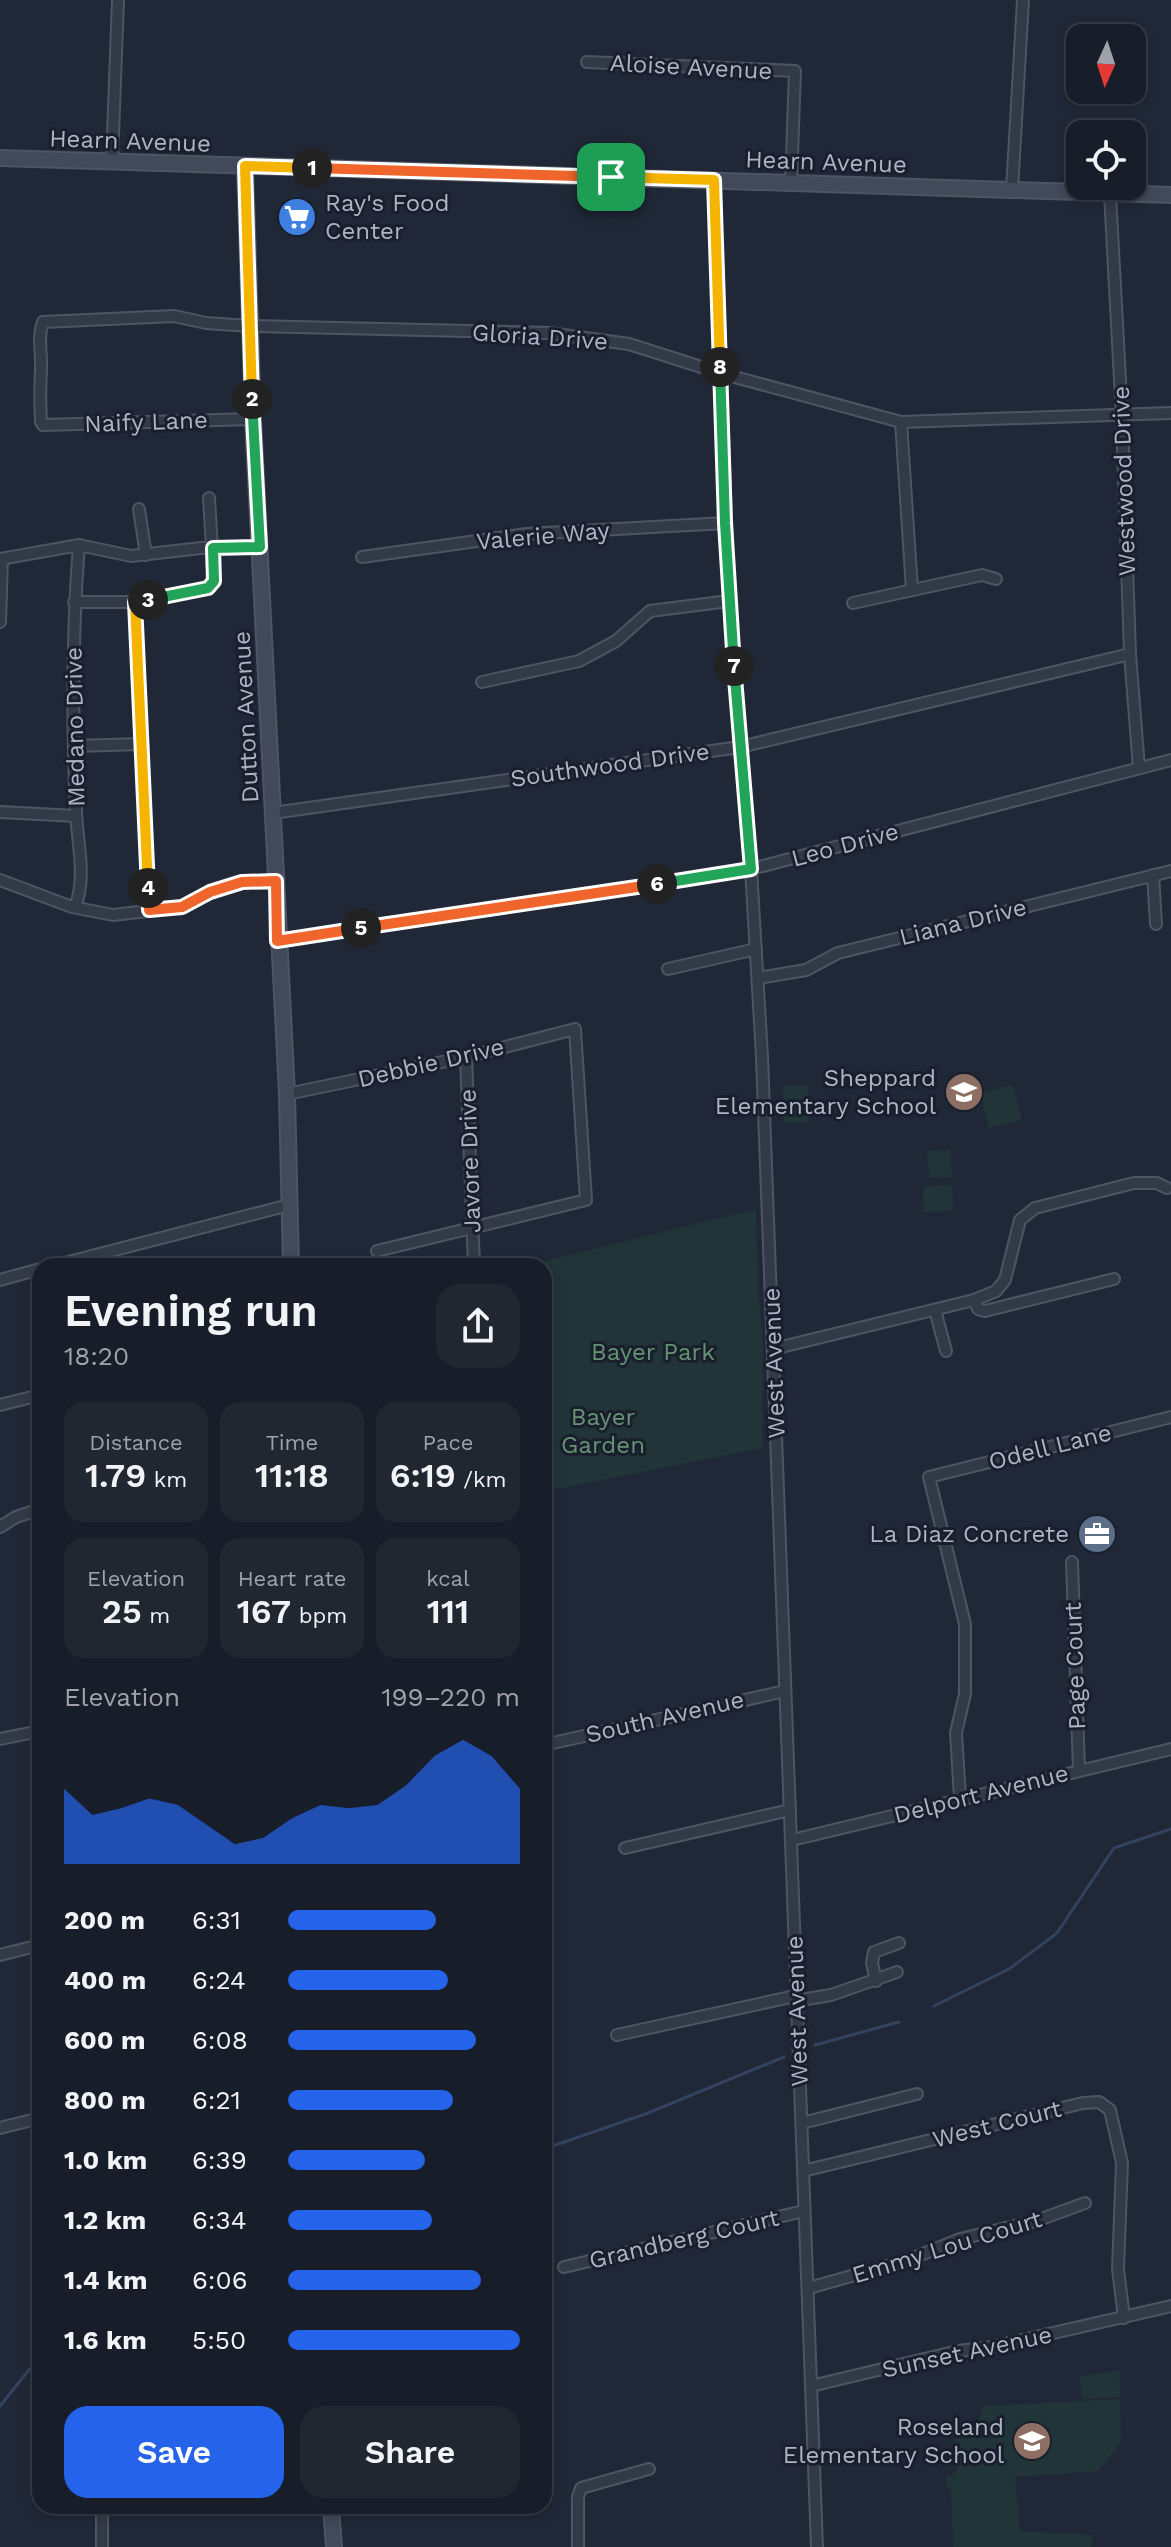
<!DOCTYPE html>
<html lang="en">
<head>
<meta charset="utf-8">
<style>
  :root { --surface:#181e29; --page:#212731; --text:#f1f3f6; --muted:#9fa2a8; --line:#363c46; --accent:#2563eb }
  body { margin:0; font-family:"Work Sans",sans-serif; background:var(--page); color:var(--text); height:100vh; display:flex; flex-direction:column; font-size:30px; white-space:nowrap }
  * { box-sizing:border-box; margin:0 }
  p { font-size:26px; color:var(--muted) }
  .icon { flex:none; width:44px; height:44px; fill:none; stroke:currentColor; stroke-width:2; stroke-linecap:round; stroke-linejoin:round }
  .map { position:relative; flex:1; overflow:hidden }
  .panel { position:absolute; left:32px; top:1258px; width:520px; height:1256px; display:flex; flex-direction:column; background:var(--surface); border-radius:24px; box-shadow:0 4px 12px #0003,0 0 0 2px var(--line) }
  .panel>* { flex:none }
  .needle { width:52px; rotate:183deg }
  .controls { position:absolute; left:1066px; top:24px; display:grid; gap:16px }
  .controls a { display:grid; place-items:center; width:80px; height:80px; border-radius:16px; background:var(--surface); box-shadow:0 4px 12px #0003,0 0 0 2px var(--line); font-size:40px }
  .pin { position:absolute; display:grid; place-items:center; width:68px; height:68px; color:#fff; margin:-34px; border-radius:16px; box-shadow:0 4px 12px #0006 }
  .km { position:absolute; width:40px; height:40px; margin:-20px; border-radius:50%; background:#222; color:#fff; font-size:22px; line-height:40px; text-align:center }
  .round { display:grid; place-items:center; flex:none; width:84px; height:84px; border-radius:24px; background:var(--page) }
  .summary { display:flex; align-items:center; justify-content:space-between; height:136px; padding:0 32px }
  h1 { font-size:44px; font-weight:600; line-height:60px }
  .metrics { display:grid; grid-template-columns:repeat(3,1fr); gap:12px; height:136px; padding:8px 32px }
  .metrics div { display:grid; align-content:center; border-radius:20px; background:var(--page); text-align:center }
  .metrics b { font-size:34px; font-weight:600 }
  .metrics small { font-size:22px; font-weight:400 }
  .metrics p { font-size:22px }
  .chart { height:224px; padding:16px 32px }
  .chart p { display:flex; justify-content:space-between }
  .chart svg { width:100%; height:144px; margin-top:8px; fill:var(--accent); opacity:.7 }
  .primary-button { display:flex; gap:16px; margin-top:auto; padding:16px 32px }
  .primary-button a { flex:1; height:92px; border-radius:24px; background:var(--accent); color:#fff; font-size:32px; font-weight:600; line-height:92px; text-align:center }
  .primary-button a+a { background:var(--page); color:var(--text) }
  ul { padding:0 32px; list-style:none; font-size:26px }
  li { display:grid; grid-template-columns:128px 96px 1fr; align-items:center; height:60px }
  li i { height:20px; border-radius:10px; background:var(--accent) }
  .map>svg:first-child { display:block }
</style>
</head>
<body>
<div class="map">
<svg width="1171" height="2547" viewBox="0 0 1171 2547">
  <rect width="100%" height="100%" fill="#202837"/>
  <!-- green -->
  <g fill="#213438">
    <polygon points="1013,1085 1022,1120 989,1128 980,1093"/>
    <polygon points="783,1086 808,1086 809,1123 784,1123"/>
    <polygon points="950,1150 952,1177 929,1178 927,1151"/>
    <polygon points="952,1185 953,1211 924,1212 923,1190 927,1186"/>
    <polygon points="756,1209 758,1289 763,1345 762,1448 547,1491 547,1458 544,1457 544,1266 529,1265"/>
    <polygon points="1119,2371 1121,2397 1082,2399 1079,2376"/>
    <polygon points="1120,2399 1121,2443 1098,2471 1015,2477 1020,2531 1092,2535 1091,2547 953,2547 951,2488 947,2487 946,2475 952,2475 958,2469 958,2464 952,2458 953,2440 974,2435 983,2406"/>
  </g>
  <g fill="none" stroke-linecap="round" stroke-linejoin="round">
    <!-- stream -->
    <g stroke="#33435f" stroke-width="3">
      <polyline points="934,2006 1009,1969 1057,1933 1114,1848 1171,1829"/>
      <polyline points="815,2045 899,2022"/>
      <polyline points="544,2149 648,2113 784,2057"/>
      <polyline points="0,2406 40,2356"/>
    </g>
    <!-- minor casing -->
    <g stroke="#4d5562" stroke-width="14">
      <g id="minor">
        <polyline points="587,62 795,71 791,183"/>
        <polyline points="112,162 118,0"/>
        <polyline points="714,180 729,601 751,869 762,1057 817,2547"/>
        <polyline points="1012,190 1023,0"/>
        <polyline points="1110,194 1122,417 1130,654 1139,768"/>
        <path d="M253 419 43 425 41 422C40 404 40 387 41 369 42 353 37 337 43 322L174 316 206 323 249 326 549 333 629 344 720 373 901 422 1171 413"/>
        <polyline points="901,422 912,590"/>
        <polyline points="139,509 146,555"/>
        <polyline points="362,557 527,534 725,523"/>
        <polyline points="0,559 79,545 131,556 201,548 260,547"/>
        <polyline points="74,602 135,602 208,588 214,581 209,498"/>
        <polyline points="135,602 149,910"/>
        <polyline points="853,603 982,575 996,579"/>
        <polyline points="0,622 2,559"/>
        <polyline points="482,682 579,661 616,641 650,611 729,601"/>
        <polyline points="75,746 142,744"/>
        <polyline points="0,812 76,816"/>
        <polyline points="273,813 740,747 1130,654"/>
        <polyline points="1153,875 1156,924"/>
        <polyline points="0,880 72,907 113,915 182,907 210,892 242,882 276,881"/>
        <path d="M75 907C87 877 77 842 76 810 72 722 72 633 79 545"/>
        <polyline points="277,941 751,869 1171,760"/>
        <polyline points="668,969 756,949"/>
        <polyline points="758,978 806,970 838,953 1171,871"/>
        <polyline points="466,1057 474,1266"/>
        <polyline points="287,1094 466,1057 575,1029 586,1200 377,1251"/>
        <polyline points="53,1266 289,1205"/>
        <polyline points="0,1280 40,1269"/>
        <polyline points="974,1300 978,1309 985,1311 1114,1279"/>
        <polyline points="935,1310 946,1351"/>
        <polyline points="773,1349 974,1300 996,1291 1005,1280 1020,1220 1035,1208 1134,1183 1157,1183 1167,1188"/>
        <polyline points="0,1405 40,1395"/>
        <polyline points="0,1527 16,1517 40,1509"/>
        <polyline points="1072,1562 1079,1770"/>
        <polyline points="0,1739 40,1731"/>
        <polyline points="544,1745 785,1691"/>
        <polyline points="960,1798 956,1733 965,1694 965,1624 929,1477 1171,1417"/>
        <polyline points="792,1840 1171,1749"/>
        <polyline points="625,1848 790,1810"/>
        <polyline points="0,1955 40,1945"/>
        <polyline points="876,1981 872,1963 874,1952 899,1943"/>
        <polyline points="795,2001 831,1995 897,1972"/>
        <polyline points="617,2035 795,1996"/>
        <polyline points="802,2123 917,2094"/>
        <polyline points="0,2128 40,2118"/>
        <polyline points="803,2171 1083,2103 1099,2102 1110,2110 1122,2163 1118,2269 1124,2318"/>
        <polyline points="564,2267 804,2211"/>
        <polyline points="809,2288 908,2260 960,2239 1036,2221 1085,2203"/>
        <polyline points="811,2386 958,2351 992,2347 1171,2306"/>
        <polyline points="102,2506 102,2547"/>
        <polyline points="578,2547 578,2497 581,2488 649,2469"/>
      </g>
    </g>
    <!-- secondary casing -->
    <g stroke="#4d5562" stroke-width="18">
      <g id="secondary">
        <polyline points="0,158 1171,195"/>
        <polyline points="245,166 253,419 287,1094 291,1266"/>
        <polyline points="331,2506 334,2547"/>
      </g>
    </g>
    <!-- minor -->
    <use href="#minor" stroke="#333a47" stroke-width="10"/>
    <!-- secondary -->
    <use href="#secondary" stroke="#41495a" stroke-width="14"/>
  </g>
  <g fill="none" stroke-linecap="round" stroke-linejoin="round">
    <!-- split-1 casing -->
    <g stroke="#fff" stroke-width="16">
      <polyline id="split-1" points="312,168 611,177"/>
    </g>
    <!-- split-2 casing -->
    <g stroke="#fff" stroke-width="16">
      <polyline id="split-2" points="252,399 245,166 312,168"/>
    </g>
    <!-- split-3 casing -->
    <g stroke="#fff" stroke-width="16">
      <polyline id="split-3" points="148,600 208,588 214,581 213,548 260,547 252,399"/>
    </g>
    <!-- split-4 casing -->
    <g stroke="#fff" stroke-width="16">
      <polyline id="split-4" points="148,600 135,602 148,888"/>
    </g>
    <!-- split-5 casing -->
    <g stroke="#fff" stroke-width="16">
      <polyline id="split-5" points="148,888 149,910 182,907 210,892 242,882 276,881 277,941 361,928"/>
    </g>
    <!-- split-6 casing -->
    <g stroke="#fff" stroke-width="16">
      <polyline id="split-6" points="361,928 657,884"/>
    </g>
    <!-- split-7 casing -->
    <g stroke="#fff" stroke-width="16">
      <polyline id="split-7" points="657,884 751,869 734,666"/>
    </g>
    <!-- split-8 casing -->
    <g stroke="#fff" stroke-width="16">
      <polyline id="split-8" points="720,367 725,523 734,666"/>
    </g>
    <!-- split-9 casing -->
    <g stroke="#fff" stroke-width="16">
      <polyline id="split-9" points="611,177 714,180 720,367"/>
    </g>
    <!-- split-1 -->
    <use href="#split-1" stroke="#f0652b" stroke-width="10"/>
    <!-- split-2 -->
    <use href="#split-2" stroke="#f5b400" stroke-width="10"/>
    <!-- split-3 -->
    <use href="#split-3" stroke="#22a559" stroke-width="10"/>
    <!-- split-4 -->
    <use href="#split-4" stroke="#f5b400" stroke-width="10"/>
    <!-- split-5 -->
    <use href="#split-5" stroke="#f0652b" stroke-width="10"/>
    <!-- split-6 -->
    <use href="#split-6" stroke="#f0652b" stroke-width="10"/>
    <!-- split-7 -->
    <use href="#split-7" stroke="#22a559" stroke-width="10"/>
    <!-- split-8 -->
    <use href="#split-8" stroke="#22a559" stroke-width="10"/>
    <!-- split-9 -->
    <use href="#split-9" stroke="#f5b400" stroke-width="10"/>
  </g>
  <!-- icons -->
  <defs>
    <g id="supermarket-disc" transform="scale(2)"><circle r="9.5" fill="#3f7fe0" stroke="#191f2c"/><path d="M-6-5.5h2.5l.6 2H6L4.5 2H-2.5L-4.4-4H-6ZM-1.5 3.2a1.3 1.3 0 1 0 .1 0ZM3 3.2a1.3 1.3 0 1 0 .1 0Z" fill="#fff"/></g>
    <g id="school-disc" transform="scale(2)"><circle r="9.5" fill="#8d6e63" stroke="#191f2c"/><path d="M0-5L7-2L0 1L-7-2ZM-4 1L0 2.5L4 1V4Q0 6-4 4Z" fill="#fff"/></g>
    <g id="office-disc" transform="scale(2)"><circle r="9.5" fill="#5c6f8a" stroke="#191f2c"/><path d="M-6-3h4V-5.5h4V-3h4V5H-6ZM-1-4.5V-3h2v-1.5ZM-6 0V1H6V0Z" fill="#fff"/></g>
  </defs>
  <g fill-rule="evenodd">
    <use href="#supermarket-disc" x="297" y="217"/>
    <use href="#school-disc" x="964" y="1092"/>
    <use href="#office-disc" x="1097" y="1534"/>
    <use href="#school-disc" x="1032" y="2441"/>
  </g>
  <g text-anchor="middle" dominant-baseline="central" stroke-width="6" stroke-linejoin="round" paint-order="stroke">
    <!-- street labels -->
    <g font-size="24" fill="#adb5c4" stroke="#191f2c">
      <text transform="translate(691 67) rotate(3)">Aloise Avenue</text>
      <text transform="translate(130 141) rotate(2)">Hearn Avenue</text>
      <text transform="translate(826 162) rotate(2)">Hearn Avenue</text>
      <text transform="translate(540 337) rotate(4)">Gloria Drive</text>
      <text transform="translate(146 422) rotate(-2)">Naify Lane</text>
      <text transform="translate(1124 481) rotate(-92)">Westwood Drive</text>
      <text transform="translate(543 536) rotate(-5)">Valerie Way</text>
      <text transform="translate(246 717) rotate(-93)">Dutton Avenue</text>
      <text transform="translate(75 727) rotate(-91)">Medano Drive</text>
      <text transform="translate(610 765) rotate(-8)">Southwood Drive</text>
      <text transform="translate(845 845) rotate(-15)">Leo Drive</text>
      <text transform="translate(963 922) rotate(-14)">Liana Drive</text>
      <text transform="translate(431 1063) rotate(-13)">Debbie Drive</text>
      <text transform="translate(470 1161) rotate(-92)">Javore Drive</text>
      <text transform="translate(774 1363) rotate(-92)">West Avenue</text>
      <text transform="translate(1050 1447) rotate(-14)">Odell Lane</text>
      <text transform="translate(1075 1666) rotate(-92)">Page Court</text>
      <text transform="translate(665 1717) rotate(-13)">South Avenue</text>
      <text transform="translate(981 1794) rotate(-14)">Delport Avenue</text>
      <text transform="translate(797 2011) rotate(-92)">West Avenue</text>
      <text transform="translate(997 2124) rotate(-14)">West Court</text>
      <text transform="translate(684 2239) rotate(-13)">Grandberg Court</text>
      <text transform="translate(947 2247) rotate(-17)">Emmy Lou Court</text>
      <text transform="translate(967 2352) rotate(-12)">Sunset Avenue</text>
    </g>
    <!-- poi labels -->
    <g font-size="24" fill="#adb5c4" stroke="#191f2c" text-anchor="end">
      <text x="325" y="203" text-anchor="start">Ray's Food<tspan x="325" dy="28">Center</tspan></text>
      <text x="936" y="1078">Sheppard<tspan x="936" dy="28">Elementary School</tspan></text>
      <text x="1069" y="1534">La Diaz Concrete</text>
      <text x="1004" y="2427">Roseland<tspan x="1004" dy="28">Elementary School</tspan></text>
    </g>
    <!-- park labels -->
    <g font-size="24" fill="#659472" stroke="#191f2c">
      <text x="653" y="1352">Bayer Park</text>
      <text x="603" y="1417">Bayer<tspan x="603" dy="28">Garden</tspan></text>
    </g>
  </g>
</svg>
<div class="controls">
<a><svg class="needle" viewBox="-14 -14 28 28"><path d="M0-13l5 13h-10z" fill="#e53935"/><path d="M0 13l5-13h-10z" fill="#9fa2a8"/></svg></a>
<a><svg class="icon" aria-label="locate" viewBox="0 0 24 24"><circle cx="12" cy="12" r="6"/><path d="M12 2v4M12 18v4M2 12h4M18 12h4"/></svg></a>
</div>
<div class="pin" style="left:611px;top:177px;background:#1e9e55"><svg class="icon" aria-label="arrive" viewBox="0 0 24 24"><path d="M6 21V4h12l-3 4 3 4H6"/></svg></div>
<b class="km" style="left:312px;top:168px">1</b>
<b class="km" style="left:252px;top:399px">2</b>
<b class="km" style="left:148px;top:600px">3</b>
<b class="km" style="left:148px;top:888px">4</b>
<b class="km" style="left:361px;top:928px">5</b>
<b class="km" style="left:657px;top:884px">6</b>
<b class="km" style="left:734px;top:666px">7</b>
<b class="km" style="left:720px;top:367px">8</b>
<section class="panel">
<div class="summary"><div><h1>Evening run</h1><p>18:20</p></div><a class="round"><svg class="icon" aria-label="share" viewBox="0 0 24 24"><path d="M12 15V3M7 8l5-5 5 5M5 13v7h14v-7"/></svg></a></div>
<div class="metrics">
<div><p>Distance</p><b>1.79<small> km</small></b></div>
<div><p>Time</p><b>11:18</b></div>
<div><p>Pace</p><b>6:19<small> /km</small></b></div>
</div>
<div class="metrics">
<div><p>Elevation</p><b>25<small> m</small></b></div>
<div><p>Heart rate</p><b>167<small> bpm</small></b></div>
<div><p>kcal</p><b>111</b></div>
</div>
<div class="chart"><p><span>Elevation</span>199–220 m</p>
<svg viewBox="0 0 160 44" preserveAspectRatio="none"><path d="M0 44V21L10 29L20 27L30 24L40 26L50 32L60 38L70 36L80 30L90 26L100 27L110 26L120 20L130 11L140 6L150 11L160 21V44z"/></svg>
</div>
<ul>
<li><b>200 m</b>6:31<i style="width:64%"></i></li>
<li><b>400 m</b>6:24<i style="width:69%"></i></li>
<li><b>600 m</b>6:08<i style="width:81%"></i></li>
<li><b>800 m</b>6:21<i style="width:71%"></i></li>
<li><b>1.0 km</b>6:39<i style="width:59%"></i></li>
<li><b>1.2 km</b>6:34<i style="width:62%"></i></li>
<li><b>1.4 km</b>6:06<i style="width:83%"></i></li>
<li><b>1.6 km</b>5:50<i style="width:100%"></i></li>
</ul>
<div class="primary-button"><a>Save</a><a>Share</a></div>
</section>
</div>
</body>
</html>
